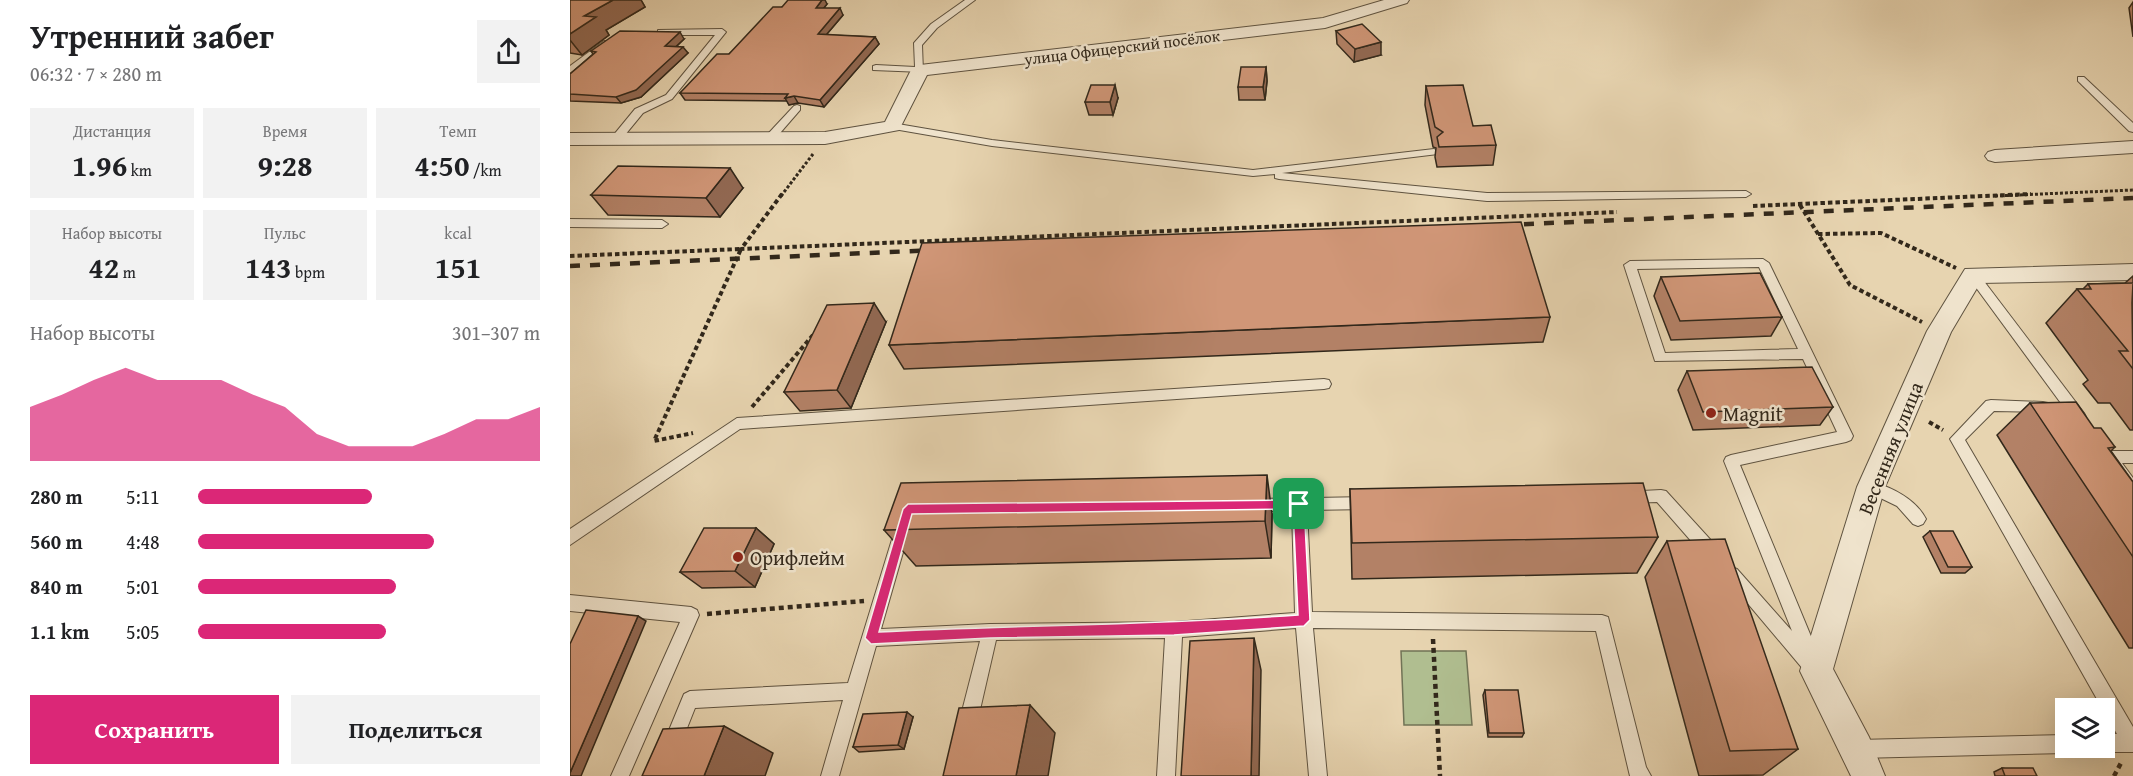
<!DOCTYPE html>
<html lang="ru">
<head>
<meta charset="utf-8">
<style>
  :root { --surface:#fff; --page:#f2f2f2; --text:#202124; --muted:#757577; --accent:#db2777 }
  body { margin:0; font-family:"Gentium Book Plus",serif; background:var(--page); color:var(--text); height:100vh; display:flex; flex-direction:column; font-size:22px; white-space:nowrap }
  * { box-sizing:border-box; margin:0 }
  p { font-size:20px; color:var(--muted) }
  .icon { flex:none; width:33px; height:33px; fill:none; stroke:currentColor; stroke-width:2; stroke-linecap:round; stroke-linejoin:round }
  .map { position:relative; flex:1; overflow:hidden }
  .side { display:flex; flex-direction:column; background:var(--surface); width:570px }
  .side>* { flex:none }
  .fabs { position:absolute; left:1485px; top:698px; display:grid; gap:12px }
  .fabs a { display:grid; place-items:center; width:60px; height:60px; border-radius:0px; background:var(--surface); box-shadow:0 6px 24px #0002; font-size:30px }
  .pin { position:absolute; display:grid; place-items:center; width:51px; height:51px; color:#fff; margin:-26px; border-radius:12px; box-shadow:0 3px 9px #0006 }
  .round { display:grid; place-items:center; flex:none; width:63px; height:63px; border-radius:0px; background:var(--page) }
  .overview { display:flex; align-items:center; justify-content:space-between; height:102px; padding:0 30px }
  h1 { font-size:33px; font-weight:800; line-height:45px }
  .stats { display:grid; grid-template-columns:repeat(3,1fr); gap:9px; height:102px; padding:6px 30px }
  .stats div { display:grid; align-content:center; border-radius:0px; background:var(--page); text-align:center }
  .stats b { font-size:30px; font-weight:800 }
  .stats small { font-size:16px; font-weight:400 }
  .stats p { font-size:16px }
  .chart { height:168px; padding:12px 30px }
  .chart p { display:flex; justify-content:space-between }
  .chart svg { width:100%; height:108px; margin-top:6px; fill:var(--accent); opacity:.7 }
  .button { display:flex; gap:12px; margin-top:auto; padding:12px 30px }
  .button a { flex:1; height:69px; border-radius:0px; background:var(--accent); color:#fff; font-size:24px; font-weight:800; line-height:69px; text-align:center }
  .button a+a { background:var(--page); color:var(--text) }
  ul { padding:0 30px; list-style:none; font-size:20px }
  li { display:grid; grid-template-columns:96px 72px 1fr; align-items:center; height:45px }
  li i { height:15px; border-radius:8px; background:var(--accent) }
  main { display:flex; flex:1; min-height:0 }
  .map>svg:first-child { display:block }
</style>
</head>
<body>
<main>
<section class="side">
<div class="overview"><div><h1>Утренний забег</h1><p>06:32 · 7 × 280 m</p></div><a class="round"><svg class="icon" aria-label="share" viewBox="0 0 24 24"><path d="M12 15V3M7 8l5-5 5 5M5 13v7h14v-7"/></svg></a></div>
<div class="stats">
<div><p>Дистанция</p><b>1.96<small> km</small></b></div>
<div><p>Время</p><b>9:28</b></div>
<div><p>Темп</p><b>4:50<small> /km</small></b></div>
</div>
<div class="stats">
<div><p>Набор высоты</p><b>42<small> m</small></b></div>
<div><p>Пульс</p><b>143<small> bpm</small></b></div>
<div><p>kcal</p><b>151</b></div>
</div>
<div class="chart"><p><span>Набор высоты</span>301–307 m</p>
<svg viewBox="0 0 160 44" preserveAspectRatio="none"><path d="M0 44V22L10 17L20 11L30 6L40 11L50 11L60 11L70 17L80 22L90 33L100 38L110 38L120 38L130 33L140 27L150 27L160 22V44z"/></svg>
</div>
<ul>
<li><b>280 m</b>5:11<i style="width:51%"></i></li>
<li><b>560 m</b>4:48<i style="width:69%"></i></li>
<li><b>840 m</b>5:01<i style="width:58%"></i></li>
<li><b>1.1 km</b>5:05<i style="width:55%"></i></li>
</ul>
<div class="button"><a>Сохранить</a><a>Поделиться</a></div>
</section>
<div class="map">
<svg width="1563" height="776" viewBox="0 0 1563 776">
  <rect width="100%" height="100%" fill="#e7d4b0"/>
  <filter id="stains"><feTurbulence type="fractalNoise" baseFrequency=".00333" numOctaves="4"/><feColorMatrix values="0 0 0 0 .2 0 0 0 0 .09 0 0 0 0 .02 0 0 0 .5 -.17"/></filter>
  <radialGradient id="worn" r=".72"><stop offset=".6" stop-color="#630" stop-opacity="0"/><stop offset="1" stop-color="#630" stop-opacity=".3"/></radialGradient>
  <!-- green -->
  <polygon fill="#b0be90" stroke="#717356" stroke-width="1.5" points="831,651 896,651 902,725 834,725"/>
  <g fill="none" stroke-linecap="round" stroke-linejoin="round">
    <!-- service casing -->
    <g stroke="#5f5340" stroke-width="2">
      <g id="service">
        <polygon points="395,0 405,0 367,28 352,45 353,72 303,70 303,66 306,65 345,67 344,43 361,24"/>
        <polygon points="88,30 152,29 156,32 102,99 73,113 50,141 42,141 42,137 65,109 96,95 145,35 91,35 88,34"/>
        <polygon points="34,41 42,43 0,73 0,66"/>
        <polygon points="1508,77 1514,77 1563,123 1563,132 1559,131 1508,81"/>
        <polygon points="227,105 230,106 230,110 204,140 196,140 196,136 224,106"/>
        <polygon points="322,123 422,140 683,170 864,149 869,152 868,154 712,173 917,193 1176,191 1181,194 1176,197 917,201 709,179 705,178 705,174 683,176 422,146 318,128 317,126"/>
        <polygon points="0,219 92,220 98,224 92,228 0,227"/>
        <path d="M1193 259 1199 263 1283 436 1281 440 1276 442 1170 465 1252 663 1249 669 1243 671 1233 669 1153 574 1155 569 1161 567 1167 569 1222 631 1154 461 1156 457 1161 455 1267 432 1233 359 1085 361 1054 265 1060 261ZM1189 267 1228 349 1095 353 1067 269Z"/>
        <polygon points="1403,271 1407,272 1514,413 1516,417 1514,421 1504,421 1399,278 1397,275 1399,272"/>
        <polygon points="754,379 759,380 761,384 759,388 754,389 170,429 0,545 0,529 167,418"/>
        <polygon points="1421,400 1473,402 1478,403 1480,407 1478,411 1473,412 1424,411 1395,440 1563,727 1563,752 1534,752 1528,749 1527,747 1534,747 1534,734 1547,734 1534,712 1534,708 1532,708 1380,439 1416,401"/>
        <polygon points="1539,451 1563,451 1563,463 1552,463 1563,478 1563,496 1558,494 1534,461 1532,457 1534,453"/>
        <path d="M1301 481C1322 488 1345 498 1356 519L1353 524 1348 526 1343 524 1327 506 1296 491 1294 487 1296 483Z"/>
        <polygon points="1091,490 1096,491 1148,548 1150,553 1148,558 1142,560 1136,558 1087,502 1058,503 1053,502 1051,497 1053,492"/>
        <polygon points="799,497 804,498 806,503 804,508 799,509 737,510 742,612 1032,615 1038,617 1076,767 1081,776 1060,776 1059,772 1026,631 743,628 757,776 739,776 726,628 612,637 605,776 587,776 595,638 426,640 407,723 404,729 398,732 392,729 389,723 410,641 306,646 269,776 251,776 273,700 125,708 98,776 80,776 114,694 120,691 278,683 327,523 332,521 337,523 340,528 311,629 420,624 604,622 725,613 722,511 685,511 680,510 677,505 680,500 685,499"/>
        <polygon points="0,595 121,607 127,610 129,615 59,776 41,776 110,622 0,611"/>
        <polygon points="1496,735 1496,747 1504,747 1502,750 1496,753 1288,758 1282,755 1279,749 1282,743 1288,740"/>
      </g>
    </g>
    <!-- minor casing -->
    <g stroke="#5f5340" stroke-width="2">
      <g id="minor">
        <polygon points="814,0 839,0 837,3 755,28 357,75 329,130 255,144 0,145 0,133 255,132 315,122 341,70 350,65 753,18"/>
        <polygon points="1563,141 1563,153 1425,162 1418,160 1415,156 1418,152 1425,150"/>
        <polygon points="1563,264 1563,280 1410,283 1381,332 1315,487 1263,669 1299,737 1315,776 1281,776 1230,671 1287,487 1357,331 1395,269"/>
      </g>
    </g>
    <!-- path-far2 -->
    <g stroke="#32281b" stroke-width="3" stroke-dasharray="3 2" stroke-linecap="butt">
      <polyline points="211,196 243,154"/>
      <polyline points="1425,196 1563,190"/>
    </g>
    <!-- path-far1 -->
    <g stroke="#32281b" stroke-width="4" stroke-dasharray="4.5 3" stroke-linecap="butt">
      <polyline points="212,194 171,249 1047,212"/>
      <polyline points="1230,205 1280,285 1352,322"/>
      <polyline points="1183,206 1461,194"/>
      <polyline points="1248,234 1311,233 1386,268"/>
      <polyline points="0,256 171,249 84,441 123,433"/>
      <polyline points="182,407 243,335"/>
      <polyline points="1359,422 1373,430"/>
    </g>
    <!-- path -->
    <g stroke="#32281b" stroke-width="4.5" stroke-dasharray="5 4" stroke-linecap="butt">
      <polyline points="137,614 294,601"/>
      <polyline points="863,639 870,776"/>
      <polyline points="1544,776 1551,763"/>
    </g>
    <!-- service -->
    <use href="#service" fill="#efe3cc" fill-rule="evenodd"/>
    <!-- minor -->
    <use href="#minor" fill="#efe3cc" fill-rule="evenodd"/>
    <!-- rail -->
    <g stroke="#32281b" stroke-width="4.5" stroke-dasharray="10 10" stroke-linecap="butt">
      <polyline points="934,225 1563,198"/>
      <polyline points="0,266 367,250"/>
    </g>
  </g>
  <!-- wall -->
  <g fill="#b38166" stroke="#32281b" stroke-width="1.5">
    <polygon points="0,0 71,0 75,7 36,30 39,35 12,55 0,53"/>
    <polygon points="1563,2 1563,37 1559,8"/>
    <polygon points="257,4 254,8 273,15 256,35 305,37 309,44 254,107 228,103 219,105 217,101 115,100 110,93 159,54 212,7"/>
    <polygon points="766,31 811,55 784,62 767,44"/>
    <polygon points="114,39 106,47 118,53 71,97 51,103 0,101 0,74 23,54 21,51"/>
    <polygon points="696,67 697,81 695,100 669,100 668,87"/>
    <polygon points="856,86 926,145 923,165 867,167 865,157 866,148 863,147 855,105"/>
    <polygon points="548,98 543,115 519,115 515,102"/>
    <polygon points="173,188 150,217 38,215 21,195"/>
    <polygon points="1563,276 1563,430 1560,430 1540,403 1528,403 1513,384 1518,380 1476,323 1507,289 1513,289 1518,284 1555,283"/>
    <polygon points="1091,277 1212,317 1201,336 1101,340 1084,296"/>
    <polygon points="980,317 973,342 334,369 319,345"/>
    <polygon points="316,322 281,408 230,411 214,392"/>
    <polygon points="1117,371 1263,407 1250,425 1123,430 1108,390"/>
    <polygon points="1460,403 1545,447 1541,451 1563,482 1563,648 1559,648 1427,435"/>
    <polygon points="780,489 1088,537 1067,573 782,579"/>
    <polygon points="702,514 701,558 346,566 314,530"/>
    <polygon points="186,528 204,544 185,587 132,588 110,572"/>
    <polygon points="1360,531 1402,567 1395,573 1371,573 1353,537"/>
    <polygon points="1097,541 1228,749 1193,775 1129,776 1075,577"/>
    <polygon points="915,690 954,733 952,737 918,737 913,695"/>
    <polygon points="343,717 334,749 289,752 283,747"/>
    <polygon points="1432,768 1467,776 1425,776 1424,772"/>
  </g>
  <!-- shaded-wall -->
  <g fill="#926953" stroke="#32281b" stroke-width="1.5">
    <polygon points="43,0 71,0 75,7 36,30 39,35 12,55 0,40 0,34 14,16"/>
    <polygon points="252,0 255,0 257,4 249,14 246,8"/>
    <polygon points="270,8 273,15 251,41 248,34"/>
    <polygon points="110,32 114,39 99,53 95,46"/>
    <polygon points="305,37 309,44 254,107 250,100"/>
    <polygon points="811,42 811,55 784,62 785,49"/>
    <polygon points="113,47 118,53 71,97 51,103 46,97"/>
    <polygon points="696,67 697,81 695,100 693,87"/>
    <polygon points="545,85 548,98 543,115 540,102"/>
    <polygon points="224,96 228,103 219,105 215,98"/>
    <polygon points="160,168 173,188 150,217 136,198"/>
    <polygon points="304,303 316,322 281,408 267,390"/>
    <polygon points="697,475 702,514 701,558 695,521"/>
    <polygon points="186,528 204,544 185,587 165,571"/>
    <polygon points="68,616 76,621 11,776 0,776 0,773"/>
    <polygon points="684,638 691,670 689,776 681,776"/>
    <polygon points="460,705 485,733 478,776 446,776"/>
    <polygon points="337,712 343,717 334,749 328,745"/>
    <polygon points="154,726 203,753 195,776 134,776"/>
  </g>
  <!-- building -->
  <g fill="#d09677" stroke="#32281b" stroke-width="1.5">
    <polygon points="0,0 43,0 14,16 26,17 0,34"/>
    <polygon points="218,0 252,0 246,8 270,8 248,34 305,37 250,100 224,96 215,98 218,94 110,93 147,54 159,54 203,7 212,7"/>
    <polygon points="792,24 811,42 785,49 766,31"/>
    <polygon points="50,31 110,32 95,46 113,47 66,90 46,97 0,94 0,74 26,52 21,51"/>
    <polygon points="671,67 696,67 693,87 668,87"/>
    <polygon points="521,85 545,85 540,102 515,102"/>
    <polygon points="893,85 903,126 921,125 926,145 869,147 867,137 873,132 865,127 856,86"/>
    <polygon points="48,166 160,168 136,198 21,195"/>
    <polygon points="951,222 980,317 319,345 352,243"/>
    <polygon points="1190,273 1212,317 1110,321 1091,277"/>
    <polygon points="1563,283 1562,303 1563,369 1549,351 1558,351 1507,289 1521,289 1518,284"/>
    <polygon points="304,303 267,390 214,392 257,305"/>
    <polygon points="1242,367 1263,407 1133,412 1117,371"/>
    <polygon points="1506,402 1524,428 1531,428 1545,447 1538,448 1563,482 1563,557 1460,403"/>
    <polygon points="697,475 695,521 314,530 331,483"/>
    <polygon points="1073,483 1088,537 782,543 780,489"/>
    <polygon points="134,528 186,528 165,571 110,572"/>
    <polygon points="1360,531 1383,531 1402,567 1378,567"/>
    <polygon points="1155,539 1228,749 1160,751 1097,541"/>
    <polygon points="16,610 68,616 0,773 0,644"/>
    <polygon points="684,638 681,776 611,776 620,641"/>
    <polygon points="915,690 948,690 954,733 919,733"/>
    <polygon points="460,705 446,776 373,776 389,708"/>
    <polygon points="337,712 328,745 283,747 293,714"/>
    <polygon points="154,726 134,776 72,776 93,729"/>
    <polygon points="1432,768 1463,768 1467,776 1435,776"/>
  </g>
  <!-- route -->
  <path fill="#db2777" stroke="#fff" stroke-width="1.5" fill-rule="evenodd" d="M729 500 734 504 740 620 734 626 604 635 420 638 301 644 295 638 333 509 338 504ZM723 509 728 615C588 625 449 625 309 632L342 514Z"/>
  <!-- markers -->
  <g fill="#8f2418" stroke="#efe3cc" stroke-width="2">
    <circle cx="1141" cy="413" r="6"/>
    <circle cx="168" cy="557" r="6"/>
  </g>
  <g text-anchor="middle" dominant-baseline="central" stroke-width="5" stroke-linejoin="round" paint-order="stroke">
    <!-- far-street labels -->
    <g font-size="16" fill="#32281b" stroke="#efe3cc">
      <text transform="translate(552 47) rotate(-7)">улица Офицерский посёлок</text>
    </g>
    <!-- poi labels -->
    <g font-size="20" fill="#32281b" stroke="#efe3cc" text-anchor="start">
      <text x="1153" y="413">Magnit</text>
      <text x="180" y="557">Орифлейм</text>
    </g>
    <!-- street labels -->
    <g font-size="20" fill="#32281b" stroke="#efe3cc">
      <text transform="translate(1320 448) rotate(-68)">Весенняя улица</text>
    </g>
  </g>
  <rect width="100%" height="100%" filter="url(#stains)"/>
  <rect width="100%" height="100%" fill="url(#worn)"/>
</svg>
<div class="fabs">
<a><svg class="icon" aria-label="layers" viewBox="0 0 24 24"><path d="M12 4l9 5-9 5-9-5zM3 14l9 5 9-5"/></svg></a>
</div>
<div class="pin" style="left:729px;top:504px;background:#1e9e55"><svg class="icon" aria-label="arrive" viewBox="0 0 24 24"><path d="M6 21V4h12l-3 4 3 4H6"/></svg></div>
</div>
</main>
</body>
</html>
